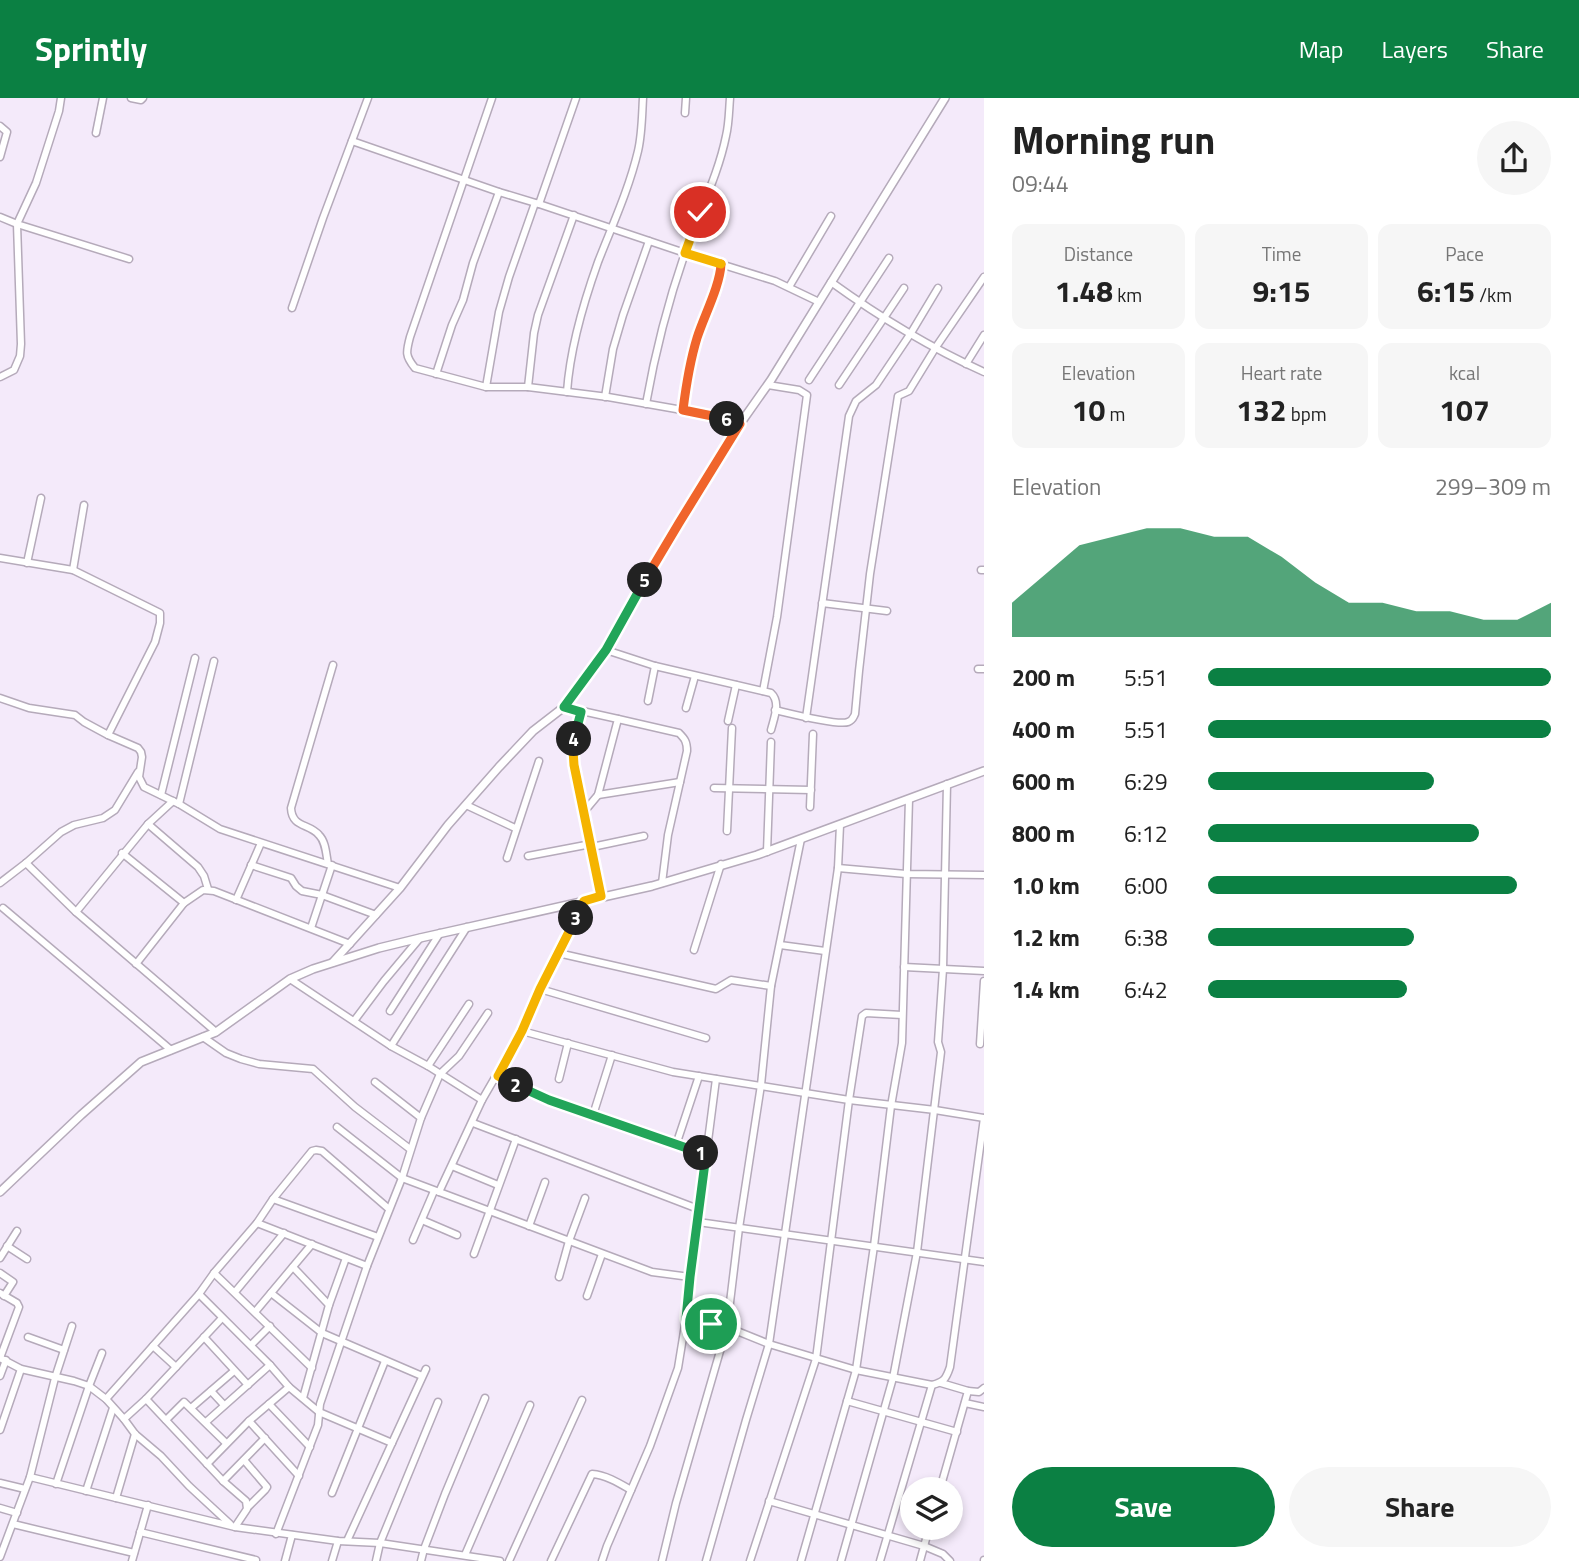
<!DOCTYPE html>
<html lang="en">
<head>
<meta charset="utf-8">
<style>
  :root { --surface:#fff; --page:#f6f6f6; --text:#222; --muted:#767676; --accent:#0b8043 }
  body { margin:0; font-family:"Titillium Web",sans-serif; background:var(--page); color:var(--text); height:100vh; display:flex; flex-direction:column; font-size:26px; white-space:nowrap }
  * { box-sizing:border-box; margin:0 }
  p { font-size:23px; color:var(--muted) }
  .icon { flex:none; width:38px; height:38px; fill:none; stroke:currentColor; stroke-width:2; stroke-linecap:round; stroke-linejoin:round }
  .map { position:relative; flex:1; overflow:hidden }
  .details { display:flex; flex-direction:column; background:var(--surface); width:595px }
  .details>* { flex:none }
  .tools { position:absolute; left:900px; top:1379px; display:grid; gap:14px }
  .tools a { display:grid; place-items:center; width:63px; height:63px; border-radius:50%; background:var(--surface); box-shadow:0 4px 10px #0003; font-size:35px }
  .pin { position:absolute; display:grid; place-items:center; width:60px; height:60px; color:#fff; margin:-30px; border:4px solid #fff; border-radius:50%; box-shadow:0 2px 7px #0007 }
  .km { position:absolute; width:35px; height:35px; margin:-18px; border-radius:50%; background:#222; color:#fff; font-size:19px; line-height:35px; text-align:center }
  .round { display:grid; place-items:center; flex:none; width:74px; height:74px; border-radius:37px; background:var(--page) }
  .headline { display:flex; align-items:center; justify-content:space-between; height:119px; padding:0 28px }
  h1 { font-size:38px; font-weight:700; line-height:52px }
  .stats { display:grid; grid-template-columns:repeat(3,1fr); gap:10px; height:119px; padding:7px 28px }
  .stats div { display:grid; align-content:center; border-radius:14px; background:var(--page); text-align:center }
  .stats b { font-size:30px; font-weight:700 }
  .stats small { font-size:19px; font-weight:400 }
  .stats p { font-size:19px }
  .chart { height:196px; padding:14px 28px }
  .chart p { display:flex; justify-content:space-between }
  .chart svg { width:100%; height:126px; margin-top:7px; fill:var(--accent); opacity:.7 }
  .cta { display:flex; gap:14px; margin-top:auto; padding:14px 28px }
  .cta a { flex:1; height:80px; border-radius:42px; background:var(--accent); color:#fff; font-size:28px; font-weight:700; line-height:80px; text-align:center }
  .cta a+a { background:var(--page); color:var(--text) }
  ul { padding:0 28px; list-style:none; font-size:23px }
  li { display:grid; grid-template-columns:112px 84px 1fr; align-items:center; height:52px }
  li i { height:18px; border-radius:9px; background:var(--accent) }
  header { display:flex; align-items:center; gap:42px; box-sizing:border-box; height:98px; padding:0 35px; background:var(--accent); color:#fff }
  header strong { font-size:33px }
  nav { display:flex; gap:38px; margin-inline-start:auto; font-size:24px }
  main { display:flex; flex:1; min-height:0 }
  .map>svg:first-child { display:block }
</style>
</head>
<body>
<header>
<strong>Sprintly</strong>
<nav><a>Map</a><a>Layers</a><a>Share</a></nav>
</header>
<main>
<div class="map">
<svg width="984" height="1463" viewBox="0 0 984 1463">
  <rect width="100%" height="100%" fill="#f4eafa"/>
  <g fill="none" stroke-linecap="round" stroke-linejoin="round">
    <!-- minor casing -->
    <g stroke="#b5aaba" stroke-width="9">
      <g id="minor">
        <polyline points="131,0 141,2 143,0"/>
        <path d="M492 0 410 239C406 254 405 258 415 270L486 289H528L608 299 722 319 740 326"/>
        <polyline points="685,15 686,0"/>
        <polyline points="0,28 7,34 0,59"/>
        <polyline points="96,35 103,0"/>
        <polyline points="352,43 499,94 539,106 685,155 775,183 819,204"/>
        <polyline points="539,106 576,0"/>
        <polyline points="0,119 17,126 129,161"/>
        <path d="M831 184C878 218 931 250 984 274"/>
        <polyline points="789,189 831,118"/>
        <polyline points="292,210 323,120 368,0"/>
        <polyline points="966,266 984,237"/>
        <polyline points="436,276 452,227 463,202 473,165 499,94"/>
        <polyline points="0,279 14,272 20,258 21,246 17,126 36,85 59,13 61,0"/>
        <polyline points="809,282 889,160"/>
        <polyline points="839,287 904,190"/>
        <polyline points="486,289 499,214 509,179 535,105"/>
        <polyline points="528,289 534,235 538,217 574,117"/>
        <path d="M567 294C570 250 583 206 598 164 612 128 629 91 638 53 642 36 642 17 643 0"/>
        <polyline points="605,299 613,251 623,217 649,143"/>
        <path d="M646 306C655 255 668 204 685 155 698 116 718 78 726 38 729 26 729 12 730 0"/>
        <path d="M683 312C689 261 707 215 722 167"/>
        <polyline points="0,460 73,472 160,515 160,525 155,544 108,637"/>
        <polyline points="27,465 41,400"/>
        <polyline points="73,472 84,407"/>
        <polyline points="981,472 984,472"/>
        <polyline points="822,505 887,513"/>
        <path d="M606 552 655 568 771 595C781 604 774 620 771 632"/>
        <polyline points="978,571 984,571"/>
        <polyline points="763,593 777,519 807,297 799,292 768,287"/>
        <polyline points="0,600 29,610 75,617 84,624 108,637 138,650 141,654 142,659 139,679 144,689 179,706 220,731 400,790"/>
        <polyline points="648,603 655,568"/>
        <polyline points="564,609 618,621 598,697 583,715"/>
        <polyline points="686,610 695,578"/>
        <path d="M775 612C788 615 838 628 848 624 853 622 853 620 855 616L859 573 870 476 898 298 909 293 936 249 984 179"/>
        <polyline points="581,614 573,652 574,667 601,798"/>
        <polyline points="806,620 849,318 856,303 876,287 911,235 938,190"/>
        <path d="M618 621 679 635C685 641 687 644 687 653L668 737 662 785"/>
        <polyline points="728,623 736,587"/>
        <polyline points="714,690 811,692"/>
        <polyline points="161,697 195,560"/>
        <polyline points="598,697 680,684"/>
        <polyline points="179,706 214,563"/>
        <polyline points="466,707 515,730"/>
        <polyline points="810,709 813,636"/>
        <polyline points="148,726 198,769 204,778 208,791"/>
        <polyline points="727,733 732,630"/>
        <polyline points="592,749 644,738"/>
        <polyline points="767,754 771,644"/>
        <polyline points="122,755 184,805"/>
        <polyline points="528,758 591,746"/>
        <polyline points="507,760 539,663"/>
        <polyline points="26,765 76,814 216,934"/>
        <path d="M328 766C326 756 326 744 319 737 309 725 292 730 291 710L333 567"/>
        <polyline points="251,767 291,780 296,788 302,793 322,797 376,817"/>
        <polyline points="838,770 906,776 984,777"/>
        <polyline points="0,785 26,765 61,734 74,727 103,720 115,712 138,674"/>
        <polyline points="236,802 261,745"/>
        <polyline points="3,810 171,952"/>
        <polyline points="76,814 148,726 173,703"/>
        <polyline points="311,830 332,767"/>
        <polyline points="780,847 825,853"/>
        <polyline points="694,852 721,766"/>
        <polyline points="558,855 716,891 731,882 771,888"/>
        <polyline points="136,866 184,805 203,792 214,793 350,846"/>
        <polyline points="904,869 984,873"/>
        <polyline points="290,881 391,948 428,968 482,1002"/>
        <polyline points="540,891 706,940"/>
        <polyline points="390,913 440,835"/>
        <polyline points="354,923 384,883 420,840"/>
        <polyline points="522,933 673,974 849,1002 935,1012 984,1020"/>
        <polyline points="203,939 226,955 241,961 259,966 313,971 355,1009 410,1051"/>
        <polyline points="980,946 984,883"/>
        <polyline points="391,948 467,829"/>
        <polyline points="428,968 469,906"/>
        <polyline points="498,978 549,1002 707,1057"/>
        <polyline points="559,981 568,945"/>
        <polyline points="375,984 421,1020"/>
        <polyline points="593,1017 612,957"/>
        <polyline points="473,1025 693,1109 699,1113 698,1124 984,1164"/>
        <polyline points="337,1029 402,1080 652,1174 690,1179"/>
        <polyline points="676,1047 699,978"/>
        <polyline points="452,1068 498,1087"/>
        <polyline points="439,1094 482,1002 522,933 540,891 584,803"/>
        <polyline points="273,1101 378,1139"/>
        <polyline points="699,1113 716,981"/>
        <polyline points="422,1122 457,1137"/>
        <polyline points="257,1125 367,1168"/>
        <polyline points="529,1128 545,1084"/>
        <polyline points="413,1142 434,1093"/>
        <polyline points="7,1148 27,1161"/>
        <polyline points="474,1156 516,1041"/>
        <polyline points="0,1160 17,1133"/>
        <polyline points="293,1169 329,1207"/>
        <polyline points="0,1175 13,1184 4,1198"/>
        <polyline points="214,1175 312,1270"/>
        <polyline points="559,1179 569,1143 585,1100"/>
        <polyline points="235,1194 284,1135"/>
        <polyline points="0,1195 17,1205 19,1209 0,1260"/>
        <polyline points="271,1195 322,1235 422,1278"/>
        <polyline points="199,1196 270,1267 289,1289 319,1314 392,1345"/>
        <polyline points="587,1198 602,1156"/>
        <polyline points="255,1214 312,1146"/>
        <path d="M686 1221 727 1229 769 1246 856 1272 932 1287C944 1284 946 1281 950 1269L984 1020"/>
        <polyline points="28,1239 64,1252"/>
        <polyline points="204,1239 248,1287"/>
        <polyline points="251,1247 270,1228"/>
        <polyline points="153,1248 176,1269"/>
        <polyline points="0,1260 21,1271 74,1283 89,1288 106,1301 124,1321 135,1336 161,1358 189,1388 230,1426"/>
        <polyline points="0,1278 6,1262"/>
        <polyline points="211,1293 224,1307"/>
        <polyline points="968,1293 979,1294 984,1290"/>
        <polyline points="303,1300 329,1207 346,1160"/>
        <polyline points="106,1301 199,1196 214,1175 257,1125 273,1101 312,1053 316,1052 322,1053 389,1111"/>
        <polyline points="146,1301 223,1383 246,1403 247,1411 235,1429"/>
        <polyline points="847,1303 957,1334"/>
        <polyline points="965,1305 984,1309"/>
        <polyline points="269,1306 310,1349"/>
        <polyline points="191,1310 234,1273"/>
        <polyline points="124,1321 146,1301 222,1220"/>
        <polyline points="166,1322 184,1304 226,1345"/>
        <polyline points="249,1323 299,1378"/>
        <polyline points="206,1324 270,1267"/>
        <polyline points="0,1332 21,1271"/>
        <polyline points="244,1362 267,1389 265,1392 248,1409"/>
        <polyline points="207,1366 249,1323 289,1289"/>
        <polyline points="30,1379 235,1429 338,1443 380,1445 500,1463"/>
        <polyline points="223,1383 265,1340"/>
        <polyline points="0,1385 25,1391"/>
        <polyline points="56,1386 89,1288 102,1255"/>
        <polyline points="940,1391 968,1293 941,1285"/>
        <polyline points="86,1393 113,1310"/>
        <polyline points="332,1395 385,1263"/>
        <polyline points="116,1400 135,1336"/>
        <polyline points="769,1403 924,1448 943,1456 950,1463"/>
        <polyline points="0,1410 17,1415"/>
        <polyline points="13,1426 134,1455"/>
        <polyline points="140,1434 256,1462"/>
        <polyline points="276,1436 318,1327 320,1306 367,1168 402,1080 421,1020 440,976 459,958 488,915"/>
        <polyline points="347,1443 426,1271"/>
        <polyline points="465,1457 530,1307"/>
        <polyline points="0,1459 30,1379 55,1280 72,1228"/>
        <polyline points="132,1463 148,1407"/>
        <polyline points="285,1463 292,1437"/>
        <polyline points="332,1463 338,1443"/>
        <polyline points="376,1463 380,1445 438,1304"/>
        <polyline points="421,1463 424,1451 445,1396 485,1300"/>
        <polyline points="509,1463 582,1302"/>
        <path d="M551 1463 592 1376C606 1377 619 1385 631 1392"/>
        <polyline points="602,1463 607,1448 650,1348 678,1270 686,1221 690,1179 698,1124"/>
        <polyline points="662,1463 676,1405 727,1229 739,1130 761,987 771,888 801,741"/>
        <polyline points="706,1463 746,1322 769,1246 838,770 840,727"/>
        <polyline points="750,1463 816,1261 849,1002 862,918 866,915 902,917"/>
        <polyline points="801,1463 856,1272 874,1148 891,1008 902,945 909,701"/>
        <polyline points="841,1463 893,1280 917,1154 941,954 938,944 943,871 947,686"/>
        <polyline points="880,1463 932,1287"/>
        <polyline points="920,1463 929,1430"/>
        <polyline points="984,1463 984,1462"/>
      </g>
    </g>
    <!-- tertiary casing -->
    <g stroke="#b5aaba" stroke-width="10">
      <g id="tertiary">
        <polyline points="333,864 400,790 448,727 499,669 533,633 564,609 606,552 679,425 740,326 771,282 945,0"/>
        <polyline points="0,1094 81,1017 141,964 216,934 290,881 313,871 379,850 420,840 652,788 757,757 984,673"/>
      </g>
    </g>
    <!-- minor -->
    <use href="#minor" stroke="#fff" stroke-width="6"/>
    <!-- tertiary -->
    <use href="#tertiary" stroke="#fff" stroke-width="7"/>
  </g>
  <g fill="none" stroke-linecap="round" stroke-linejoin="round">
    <!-- split-1 casing -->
    <g stroke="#fff" stroke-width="14">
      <polyline id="split-1" points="701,1055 706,1057 690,1179 686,1221 711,1226"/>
    </g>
    <!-- split-2 casing -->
    <g stroke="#fff" stroke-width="14">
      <polyline id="split-2" points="516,987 549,1002 701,1055"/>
    </g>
    <!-- split-3 casing -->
    <g stroke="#fff" stroke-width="14">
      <polyline id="split-3" points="516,987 498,978 522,933 540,891 576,820"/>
    </g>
    <!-- split-4 casing -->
    <g stroke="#fff" stroke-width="14">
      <polyline id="split-4" points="574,641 573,652 574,667 601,798 584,803 576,820"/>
    </g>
    <!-- split-5 casing -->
    <g stroke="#fff" stroke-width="14">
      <polyline id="split-5" points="574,641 581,614 564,609 606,552 645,482"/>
    </g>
    <!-- split-6 casing -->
    <g stroke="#fff" stroke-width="14">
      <polyline id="split-6" points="645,482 679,425 740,326 727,321"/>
    </g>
    <!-- split-7 casing -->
    <g stroke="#fff" stroke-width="14">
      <path id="split-7" d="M721 166C720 188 704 218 697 240 690 263 686 288 683 312L727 321"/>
    </g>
    <!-- split-8 casing -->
    <g stroke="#fff" stroke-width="14">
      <polyline id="split-8" points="700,114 685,155 721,166"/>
    </g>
    <!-- split-1 -->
    <use href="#split-1" stroke="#22a559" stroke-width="9"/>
    <!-- split-2 -->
    <use href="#split-2" stroke="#22a559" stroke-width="9"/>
    <!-- split-3 -->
    <use href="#split-3" stroke="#f5b400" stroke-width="9"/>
    <!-- split-4 -->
    <use href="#split-4" stroke="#f5b400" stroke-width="9"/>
    <!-- split-5 -->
    <use href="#split-5" stroke="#22a559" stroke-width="9"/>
    <!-- split-6 -->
    <use href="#split-6" stroke="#f0652b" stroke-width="9"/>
    <!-- split-7 -->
    <use href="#split-7" stroke="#f0652b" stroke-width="9"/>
    <!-- split-8 -->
    <use href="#split-8" stroke="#f5b400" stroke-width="9"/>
  </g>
</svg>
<div class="tools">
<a><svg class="icon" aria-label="layers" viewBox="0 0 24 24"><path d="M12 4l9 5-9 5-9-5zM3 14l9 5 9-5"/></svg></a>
</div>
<div class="pin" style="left:711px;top:1226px;background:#1e9e55"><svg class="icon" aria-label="arrive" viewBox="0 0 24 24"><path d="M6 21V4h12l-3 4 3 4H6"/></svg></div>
<div class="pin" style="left:700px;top:114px;background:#d93025"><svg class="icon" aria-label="check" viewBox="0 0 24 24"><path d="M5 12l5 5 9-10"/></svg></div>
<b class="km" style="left:701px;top:1055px">1</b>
<b class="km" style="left:516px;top:987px">2</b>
<b class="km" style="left:576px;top:820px">3</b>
<b class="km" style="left:574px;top:641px">4</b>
<b class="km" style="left:645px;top:482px">5</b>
<b class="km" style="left:727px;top:321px">6</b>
</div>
<section class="details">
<div class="headline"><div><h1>Morning run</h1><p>09:44</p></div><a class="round"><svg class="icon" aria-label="share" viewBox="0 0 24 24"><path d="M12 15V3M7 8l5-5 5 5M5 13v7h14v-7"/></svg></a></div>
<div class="stats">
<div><p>Distance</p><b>1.48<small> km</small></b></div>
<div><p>Time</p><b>9:15</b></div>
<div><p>Pace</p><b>6:15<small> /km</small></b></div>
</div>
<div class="stats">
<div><p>Elevation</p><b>10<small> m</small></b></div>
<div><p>Heart rate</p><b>132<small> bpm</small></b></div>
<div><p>kcal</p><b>107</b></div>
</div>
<div class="chart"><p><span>Elevation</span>299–309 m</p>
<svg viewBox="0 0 160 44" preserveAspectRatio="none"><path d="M0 44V32L10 22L20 12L30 9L40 6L50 6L60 9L70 9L80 16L90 25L100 32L110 32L120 35L130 35L140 38L150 38L160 32V44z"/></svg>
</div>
<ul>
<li><b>200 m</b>5:51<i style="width:100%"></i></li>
<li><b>400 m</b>5:51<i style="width:100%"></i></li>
<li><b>600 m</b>6:29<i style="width:66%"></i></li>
<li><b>800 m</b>6:12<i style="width:79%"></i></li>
<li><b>1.0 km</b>6:00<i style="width:90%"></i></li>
<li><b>1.2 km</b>6:38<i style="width:60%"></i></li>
<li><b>1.4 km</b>6:42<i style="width:58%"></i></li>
</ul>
<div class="cta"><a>Save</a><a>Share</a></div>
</section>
</main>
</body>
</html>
